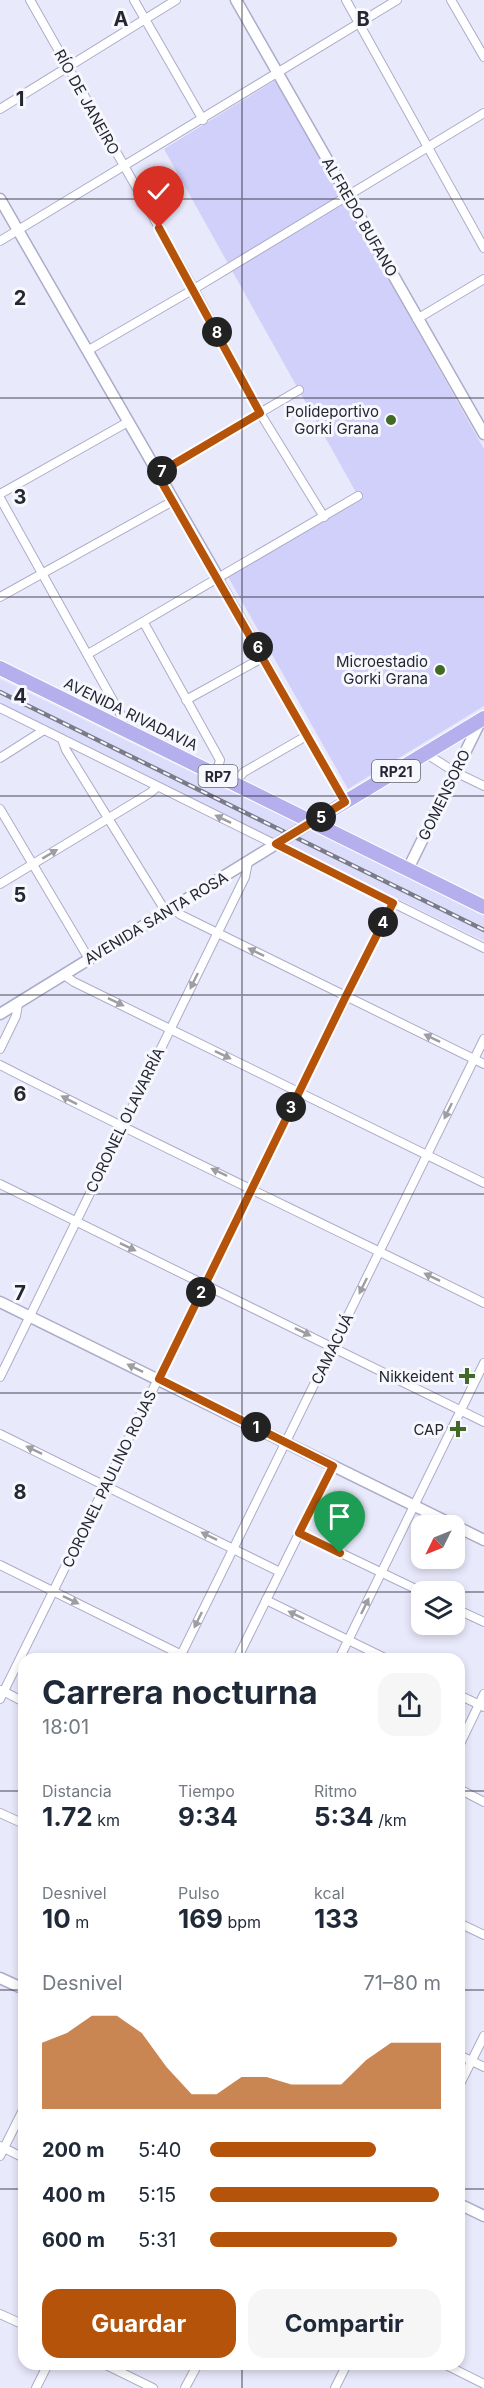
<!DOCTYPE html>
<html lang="es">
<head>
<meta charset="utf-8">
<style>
  :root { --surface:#fff; --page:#f6f6f7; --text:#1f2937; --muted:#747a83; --accent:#b45309 }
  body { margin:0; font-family:Inter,sans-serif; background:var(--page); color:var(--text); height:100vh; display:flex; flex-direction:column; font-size:22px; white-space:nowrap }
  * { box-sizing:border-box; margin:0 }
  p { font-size:20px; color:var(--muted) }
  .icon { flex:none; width:33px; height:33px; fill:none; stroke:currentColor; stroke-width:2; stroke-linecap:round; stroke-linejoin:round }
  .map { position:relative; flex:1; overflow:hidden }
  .sheet { position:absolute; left:18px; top:1653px; width:447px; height:717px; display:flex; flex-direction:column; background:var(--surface); border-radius:18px; box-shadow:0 3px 9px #0003 }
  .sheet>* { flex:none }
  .needle { width:39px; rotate:227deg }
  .buttons { position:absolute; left:411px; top:1515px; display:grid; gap:12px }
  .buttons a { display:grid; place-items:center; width:54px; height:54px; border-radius:12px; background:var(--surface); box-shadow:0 3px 9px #0003; font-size:30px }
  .pin { position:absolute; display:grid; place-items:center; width:51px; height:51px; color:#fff; margin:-62px -26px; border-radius:50% 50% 50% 0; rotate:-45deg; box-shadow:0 0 6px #0007 }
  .pin .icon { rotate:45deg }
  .km { position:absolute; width:30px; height:30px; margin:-15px; border-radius:50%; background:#222; color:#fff; font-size:16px; line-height:30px; text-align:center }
  .round { display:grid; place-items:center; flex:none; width:63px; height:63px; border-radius:18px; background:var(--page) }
  .headline { display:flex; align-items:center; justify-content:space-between; height:102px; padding:0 24px }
  h1 { font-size:33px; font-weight:700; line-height:45px }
  .metrics { display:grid; grid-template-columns:repeat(3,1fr); gap:9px; height:102px; padding:6px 24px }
  .metrics div { display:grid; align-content:center }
  .metrics b { font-size:26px; font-weight:700 }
  .metrics small { font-size:16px; font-weight:400 }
  .metrics p { font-size:16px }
  .chart { height:168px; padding:12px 24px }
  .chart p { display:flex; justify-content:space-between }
  .chart svg { width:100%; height:108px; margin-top:6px; fill:var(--accent); opacity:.7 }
  .button { display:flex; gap:12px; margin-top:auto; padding:12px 24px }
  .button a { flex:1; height:69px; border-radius:18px; background:var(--accent); color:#fff; font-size:24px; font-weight:700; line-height:69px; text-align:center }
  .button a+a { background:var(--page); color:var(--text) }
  ul { padding:0 24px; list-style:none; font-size:20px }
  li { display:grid; grid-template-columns:96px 72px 1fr; align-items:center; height:45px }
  li i { height:15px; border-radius:8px; background:var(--accent) }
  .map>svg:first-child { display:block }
</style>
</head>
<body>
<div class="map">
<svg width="484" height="2388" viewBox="0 0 484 2388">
  <rect width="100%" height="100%" fill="#e9e9fc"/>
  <!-- built -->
  <polygon fill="#dcdcfb" points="0,679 484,915 484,941 0,704"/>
  <!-- green -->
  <polygon fill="#d0d0fa" points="276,80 484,449 484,706 348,789 227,575 358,496 164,149"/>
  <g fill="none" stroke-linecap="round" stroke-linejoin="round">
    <!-- minor casing -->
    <g stroke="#acacca" stroke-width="10">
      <g id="minor">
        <polyline points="30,0 194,289 260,413 324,517"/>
        <polyline points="134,0 203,120"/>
        <polyline points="346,0 484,248"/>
        <polyline points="451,0 484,57"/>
        <polyline points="0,109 176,0"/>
        <polyline points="0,241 397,0"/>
        <polyline points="417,319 484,279"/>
        <polyline points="87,351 194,289 484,113"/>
        <polyline points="157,473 299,390"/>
        <polyline points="0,494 128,422"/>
        <polyline points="0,498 121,715 124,729"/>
        <polyline points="219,579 345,802"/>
        <polyline points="0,597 173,501"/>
        <polyline points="144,623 220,760 216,775"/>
        <polyline points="88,654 358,496"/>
        <polyline points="186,700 264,657"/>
        <polyline points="0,708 484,948"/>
        <polyline points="62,739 66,750 166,912"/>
        <polyline points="425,753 455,772 484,786"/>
        <polyline points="0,758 44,730"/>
        <polyline points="234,783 244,772 308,735"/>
        <polyline points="0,809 89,959"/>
        <polyline points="0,884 150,793 157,787"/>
        <polyline points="172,908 181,915 484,1064"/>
        <polyline points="64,975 74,982 484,1183"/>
        <polyline points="0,1049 16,1016 18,1004"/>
        <path d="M0 1065C160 1147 323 1223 484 1303"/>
        <polyline points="0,1184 484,1422"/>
        <polyline points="0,1377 245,877 248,862"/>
        <polyline points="0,1434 280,1572"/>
        <polyline points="299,1533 422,1592"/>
        <polyline points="0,1565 190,1659"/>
        <polyline points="266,1600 387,1659"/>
        <polyline points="454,1608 484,1622"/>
        <polyline points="179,1659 484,1039"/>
        <polyline points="237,1659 333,1465"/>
        <polyline points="339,1659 484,1363"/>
        <polyline points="1,1690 24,1702"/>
        <polyline points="459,1695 484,1707"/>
        <polyline points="0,1699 393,903"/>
        <polyline points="459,1746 484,1694"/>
        <polyline points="459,1789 484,1802"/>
        <polyline points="0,1813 24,1824"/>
        <polyline points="459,1923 484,1935"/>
        <polyline points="459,2055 484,2067"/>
        <polyline points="459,2086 484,2036"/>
        <polyline points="0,2146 24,2158"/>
        <polyline points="0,2156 24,2108"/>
        <polyline points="0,2314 24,2325"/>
        <polyline points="104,2364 153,2388"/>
        <polyline points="444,2364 484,2384"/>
        <polyline points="36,2388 48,2364"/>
        <polyline points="185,2388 198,2364"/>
        <polyline points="335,2388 347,2364"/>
      </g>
    </g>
    <!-- tertiary casing -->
    <g stroke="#acacca" stroke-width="13">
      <g id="tertiary">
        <polyline points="236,0 484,434"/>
        <polyline points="0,199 219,579"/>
        <polyline points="408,869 481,720"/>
        <polyline points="0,1014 312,822"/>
        <polyline points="0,1302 484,1540"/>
        <polyline points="0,1978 24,1989"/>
        <polyline points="459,2204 484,2216"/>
      </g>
    </g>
    <!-- primary casing -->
    <g stroke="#fff" stroke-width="16">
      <g id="primary">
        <polyline points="0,668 484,907"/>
        <polyline points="312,822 484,718"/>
      </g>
    </g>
    <!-- minor -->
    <use href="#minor" stroke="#fff" stroke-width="8"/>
    <!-- tertiary -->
    <use href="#tertiary" stroke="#fff" stroke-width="10"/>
    <!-- primary -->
    <use href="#primary" stroke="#b5afed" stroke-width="14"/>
    <!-- rail casing -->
    <g stroke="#7a7a88" stroke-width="4.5">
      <polyline id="rail" points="0,692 484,930"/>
    </g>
    <!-- rail -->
    <use href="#rail" stroke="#f7f8fe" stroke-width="2" stroke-dasharray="7" stroke-linecap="butt"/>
  </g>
  <!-- one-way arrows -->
  <defs><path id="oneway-solid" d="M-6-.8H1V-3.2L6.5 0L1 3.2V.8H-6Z" transform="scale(1.5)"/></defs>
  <g fill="#9d9da2">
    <use href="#oneway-solid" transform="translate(223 819) rotate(-154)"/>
    <use href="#oneway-solid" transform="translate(50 854) rotate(-31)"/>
    <use href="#oneway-solid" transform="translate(256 952) rotate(-154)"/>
    <use href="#oneway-solid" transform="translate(194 981) rotate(116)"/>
    <use href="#oneway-solid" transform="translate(116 1002) rotate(26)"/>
    <use href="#oneway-solid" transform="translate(432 1038) rotate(-154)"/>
    <use href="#oneway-solid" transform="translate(223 1055) rotate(26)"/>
    <use href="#oneway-solid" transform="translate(69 1100) rotate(-153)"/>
    <use href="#oneway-solid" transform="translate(448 1111) rotate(116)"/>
    <use href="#oneway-solid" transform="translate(219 1172) rotate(-155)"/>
    <use href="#oneway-solid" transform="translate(128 1247) rotate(26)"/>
    <use href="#oneway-solid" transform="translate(432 1277) rotate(-154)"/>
    <use href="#oneway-solid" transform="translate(363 1286) rotate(116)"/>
    <use href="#oneway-solid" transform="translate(303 1332) rotate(26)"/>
    <use href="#oneway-solid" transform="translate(135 1368) rotate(-154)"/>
    <use href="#oneway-solid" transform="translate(34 1450) rotate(-154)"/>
    <use href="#oneway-solid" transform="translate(209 1536) rotate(-154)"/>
    <use href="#oneway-solid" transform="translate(71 1600) rotate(26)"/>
    <use href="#oneway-solid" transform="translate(365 1606) rotate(-64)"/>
    <use href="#oneway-solid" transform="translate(296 1615) rotate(-154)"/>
    <use href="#oneway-solid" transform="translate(198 1620) rotate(116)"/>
  </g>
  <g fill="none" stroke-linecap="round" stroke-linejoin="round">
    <!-- route casing -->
    <g stroke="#fff" stroke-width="12">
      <polyline id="route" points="159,228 260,413 157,474 345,802 276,844 393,903 346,996 159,1379 333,1466 299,1533 340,1553"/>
    </g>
    <!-- route -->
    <use href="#route" stroke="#b45309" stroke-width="8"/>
  </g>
  <!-- grid -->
  <path fill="none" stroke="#262631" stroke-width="1.5" stroke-opacity="0.55" d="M242 0V1659M0 199H484M0 398H484M0 597H484M0 796H484M0 995H484M0 1194H484M0 1393H484M0 1592H422M454 1592H484M0 1791H24M459 1791H484M0 1990H24M459 1990H484M0 2189H24M459 2189H484M242 2364V2388"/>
  <!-- markers -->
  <g fill="#406a26" stroke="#f7f8fe" stroke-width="2">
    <circle cx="391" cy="420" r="6"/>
    <circle cx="440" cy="670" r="6"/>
    <path d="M464 1367h6v6h6v6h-6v6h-6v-6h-6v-6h6z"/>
    <path d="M455 1420h6v6h6v6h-6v6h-6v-6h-6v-6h6z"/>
  </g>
  <g text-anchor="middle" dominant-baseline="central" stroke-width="6" stroke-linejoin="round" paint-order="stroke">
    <!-- shield labels -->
    <g fill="#f7f8fe" stroke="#65656e" stroke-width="1.5">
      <rect x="372" y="760" width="48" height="22" rx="4.5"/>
      <rect x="198.5" y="765" width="39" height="22" rx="4.5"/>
    </g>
    <g font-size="14" font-weight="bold" fill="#262631">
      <text x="396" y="771">RP21</text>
      <text x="218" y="776">RP7</text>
    </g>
    <!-- street labels -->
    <g font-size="15" fill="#262631" stroke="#f7f8fe">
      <text transform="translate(87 102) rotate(61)">RÍO DE JANEIRO</text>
      <text transform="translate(360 217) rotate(60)">ALFREDO BUFANO</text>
      <text transform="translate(131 714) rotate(26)">AVENIDA RIVADAVIA</text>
      <text transform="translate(444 795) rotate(-64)">GOMENSORO</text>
      <text transform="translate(156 918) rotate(-31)">AVENIDA SANTA ROSA</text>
      <text transform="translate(125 1120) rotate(-64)">CORONEL OLAVARRÍA</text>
      <text transform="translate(332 1349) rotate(-64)">CAMACUÁ</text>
      <text transform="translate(109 1479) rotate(-64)">CORONEL PAULINO ROJAS</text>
    </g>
    <!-- poi labels -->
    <g font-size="15" fill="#262631" stroke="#f7f8fe" text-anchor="end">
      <text x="379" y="411">Polideportivo<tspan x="379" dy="17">Gorki Grana</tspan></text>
      <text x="428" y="661">Microestadio<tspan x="428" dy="17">Gorki Grana</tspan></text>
      <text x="454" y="1376">Nikkeident</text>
      <text x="444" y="1429">CAP</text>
    </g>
  </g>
  <g font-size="20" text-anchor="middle" font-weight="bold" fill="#262631" stroke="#f7f8fe" stroke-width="6" stroke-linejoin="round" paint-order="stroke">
    <text x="121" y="26">A</text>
    <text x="363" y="26">B</text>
    <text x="20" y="106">1</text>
    <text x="20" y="305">2</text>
    <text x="20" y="504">3</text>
    <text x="20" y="703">4</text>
    <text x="20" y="902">5</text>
    <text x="20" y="1101">6</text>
    <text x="20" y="1300">7</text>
    <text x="20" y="1499">8</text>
  </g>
</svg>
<div class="buttons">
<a><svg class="needle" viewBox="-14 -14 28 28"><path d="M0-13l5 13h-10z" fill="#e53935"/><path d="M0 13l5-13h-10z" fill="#747a83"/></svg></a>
<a><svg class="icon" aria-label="layers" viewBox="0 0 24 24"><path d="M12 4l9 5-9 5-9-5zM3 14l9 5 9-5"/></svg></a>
</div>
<div class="pin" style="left:340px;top:1553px;background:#1e9e55"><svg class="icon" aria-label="arrive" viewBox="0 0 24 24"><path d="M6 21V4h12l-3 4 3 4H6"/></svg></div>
<div class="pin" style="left:159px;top:228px;background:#d93025"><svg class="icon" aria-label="check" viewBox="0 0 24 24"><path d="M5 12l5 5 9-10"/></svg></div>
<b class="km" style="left:256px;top:1427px">1</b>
<b class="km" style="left:201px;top:1292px">2</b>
<b class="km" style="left:291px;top:1107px">3</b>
<b class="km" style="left:383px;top:922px">4</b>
<b class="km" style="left:321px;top:817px">5</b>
<b class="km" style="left:258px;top:647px">6</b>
<b class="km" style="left:162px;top:471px">7</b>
<b class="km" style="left:217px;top:332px">8</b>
<section class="sheet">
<div class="headline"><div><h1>Carrera nocturna</h1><p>18:01</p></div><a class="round"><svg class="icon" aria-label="share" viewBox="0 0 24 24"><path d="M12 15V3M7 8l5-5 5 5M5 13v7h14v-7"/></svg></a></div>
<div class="metrics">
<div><p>Distancia</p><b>1.72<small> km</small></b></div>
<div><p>Tiempo</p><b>9:34</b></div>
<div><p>Ritmo</p><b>5:34<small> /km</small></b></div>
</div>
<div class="metrics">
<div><p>Desnivel</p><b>10<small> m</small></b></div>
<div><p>Pulso</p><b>169<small> bpm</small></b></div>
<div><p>kcal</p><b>133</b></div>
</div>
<div class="chart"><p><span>Desnivel</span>71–80 m</p>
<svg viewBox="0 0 160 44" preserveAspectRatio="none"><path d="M0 44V17L10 13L20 6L30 6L40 13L50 27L60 38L70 38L80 31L90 31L100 34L110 34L120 34L130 24L140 17L150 17L160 17V44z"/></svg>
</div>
<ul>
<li><b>200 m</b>5:40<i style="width:72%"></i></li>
<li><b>400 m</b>5:15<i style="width:99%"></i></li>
<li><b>600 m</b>5:31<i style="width:81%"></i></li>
</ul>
<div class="button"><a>Guardar</a><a>Compartir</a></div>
</section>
</div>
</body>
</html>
